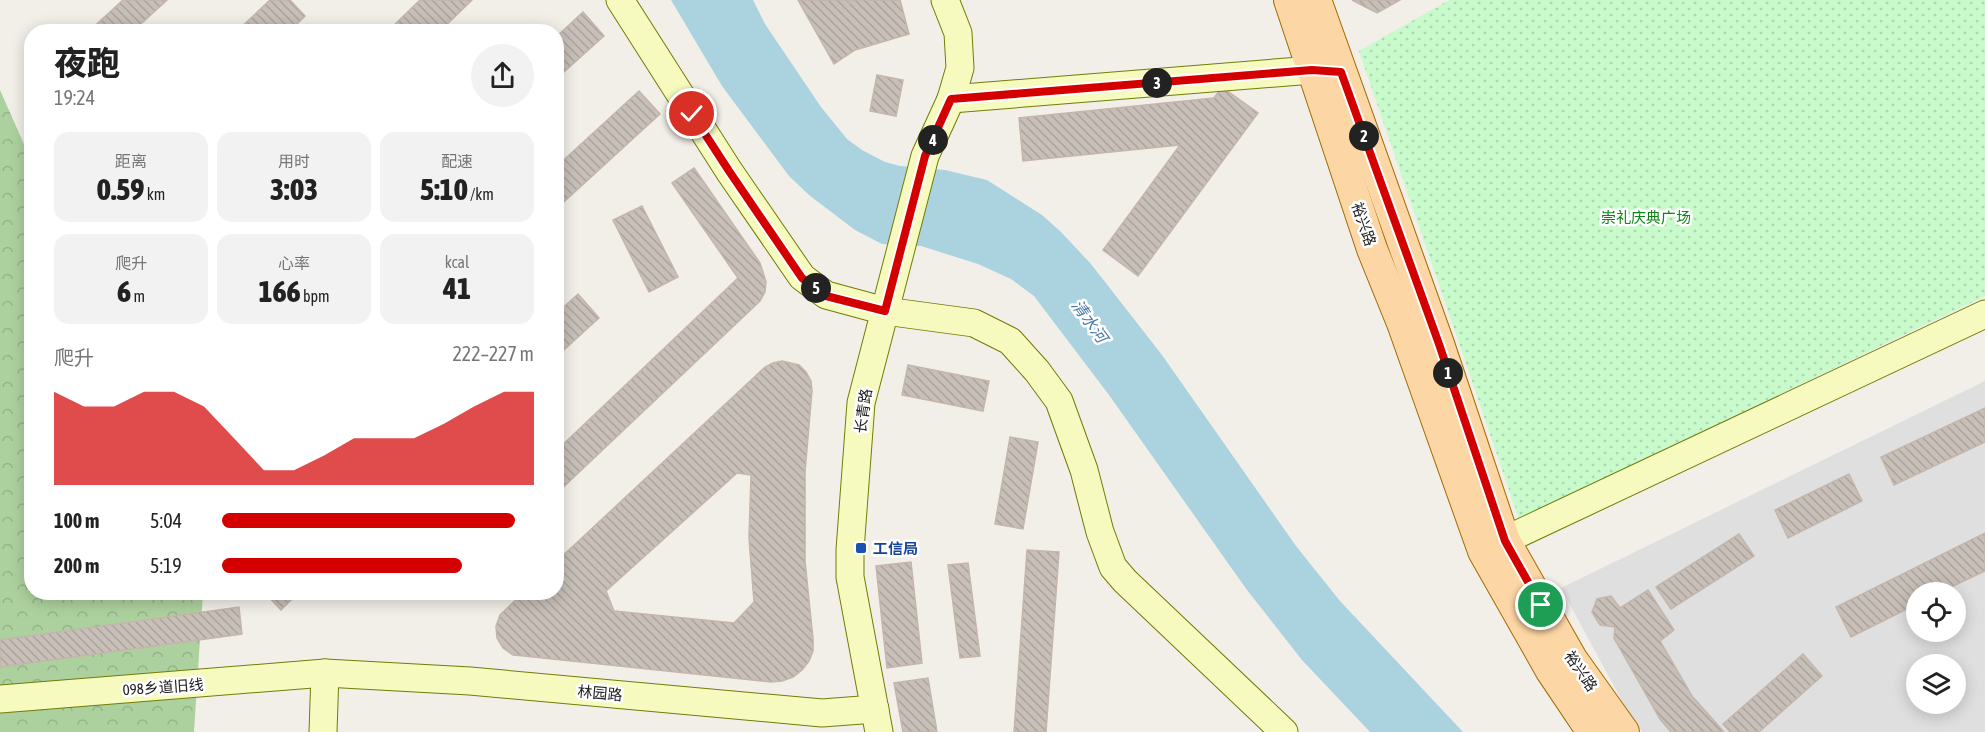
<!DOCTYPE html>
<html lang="zh">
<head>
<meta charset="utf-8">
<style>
  :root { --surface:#fff; --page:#f2f2f2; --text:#222; --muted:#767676; --accent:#d40000 }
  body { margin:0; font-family:"Asap Condensed","Noto Sans SC",sans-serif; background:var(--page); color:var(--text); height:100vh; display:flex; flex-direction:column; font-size:22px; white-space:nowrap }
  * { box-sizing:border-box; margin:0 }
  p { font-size:20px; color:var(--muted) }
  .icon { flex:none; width:33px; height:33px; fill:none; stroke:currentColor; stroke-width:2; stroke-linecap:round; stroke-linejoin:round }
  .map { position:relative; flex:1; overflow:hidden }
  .sheet { position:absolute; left:24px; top:24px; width:540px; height:576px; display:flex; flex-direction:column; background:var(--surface); border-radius:24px; box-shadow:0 3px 15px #0003 }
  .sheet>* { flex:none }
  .fabs { position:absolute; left:1906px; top:582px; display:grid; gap:12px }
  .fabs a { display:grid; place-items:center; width:60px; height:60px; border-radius:50%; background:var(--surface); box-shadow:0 3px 15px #0003; font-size:30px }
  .pin { position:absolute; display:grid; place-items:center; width:51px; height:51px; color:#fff; margin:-26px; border:3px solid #fff; border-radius:50%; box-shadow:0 2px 6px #0007 }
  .km { position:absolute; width:30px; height:30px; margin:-15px; border-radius:50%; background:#222; color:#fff; font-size:16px; line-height:30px; text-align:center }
  .round { display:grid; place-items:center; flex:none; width:63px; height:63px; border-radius:32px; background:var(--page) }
  .head { display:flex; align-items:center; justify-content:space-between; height:102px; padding:0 30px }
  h1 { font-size:33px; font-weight:800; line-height:45px }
  .metrics { display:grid; grid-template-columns:repeat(3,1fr); gap:9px; height:102px; padding:6px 30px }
  .metrics div { display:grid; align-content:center; border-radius:15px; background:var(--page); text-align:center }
  .metrics b { font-size:30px; font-weight:800 }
  .metrics small { font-size:16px; font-weight:400 }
  .metrics p { font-size:16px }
  .chart { height:168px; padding:12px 30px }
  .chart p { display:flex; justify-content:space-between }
  .chart svg { width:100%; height:108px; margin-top:6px; fill:var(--accent); opacity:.7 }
  ul { padding:0 30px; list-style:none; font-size:20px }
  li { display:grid; grid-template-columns:96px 72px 1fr; align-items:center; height:45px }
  li i { height:15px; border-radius:8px; background:var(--accent) }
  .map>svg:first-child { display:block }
</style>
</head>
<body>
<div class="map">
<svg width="1985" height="732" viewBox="0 0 1985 732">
  <defs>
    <pattern id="forest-crowns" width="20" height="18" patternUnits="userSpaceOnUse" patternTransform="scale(1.5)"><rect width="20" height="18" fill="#add19e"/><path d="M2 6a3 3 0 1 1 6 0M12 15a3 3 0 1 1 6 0" fill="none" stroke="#95b388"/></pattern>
    <pattern id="park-dots" width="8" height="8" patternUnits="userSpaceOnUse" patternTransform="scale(1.5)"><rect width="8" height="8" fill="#c8facc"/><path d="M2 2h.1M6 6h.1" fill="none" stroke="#acd6af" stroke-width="1.8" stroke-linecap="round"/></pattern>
    <pattern id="building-back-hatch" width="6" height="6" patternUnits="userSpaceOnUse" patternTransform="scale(1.5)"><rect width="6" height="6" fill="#c7bfb8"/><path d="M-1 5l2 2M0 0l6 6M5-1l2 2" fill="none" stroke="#aba49e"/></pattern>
  </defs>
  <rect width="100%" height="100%" fill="#f2efe9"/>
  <!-- residential -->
  <path fill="#e0dfdf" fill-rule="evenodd" d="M1985 381V732H1642L1630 716 1561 588ZM1917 592H1956V632H1917ZM1917 664H1956V704H1917Z"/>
  <!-- forest -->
  <polygon fill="url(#forest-crowns)" points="0,90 31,160 32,592 203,593 194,732 0,732"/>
  <!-- park -->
  <polygon fill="url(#park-dots)" points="1449,0 1985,0 1985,296 1519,519 1359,51"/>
  <!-- water -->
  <polygon fill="#aad3df" points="671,0 753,0 765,24 821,107 847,139 862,150 885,162 900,166 945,170 987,180 1042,215 1061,232 1091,264 1162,355 1296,546 1340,601 1463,732 1370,732 1302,660 1247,590 1109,395 1034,296 1011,279 978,264 921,246 882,244 855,230 809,195 789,176 722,86"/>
  <!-- building -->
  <g fill="url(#building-back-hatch)" stroke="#c4b6ab" stroke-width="1.5" fill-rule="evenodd">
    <polygon points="123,0 167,0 132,32 88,32"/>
    <polygon points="270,0 290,0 305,16 289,32 236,32"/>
    <polygon points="420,0 472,0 439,32 387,32"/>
    <polygon points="798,0 847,0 850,5 848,0 900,0 909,34 855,50 834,64"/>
    <polygon points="1352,0 1400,0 1377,13"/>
    <polygon points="583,12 604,36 556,79 556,37"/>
    <polygon points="877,75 903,80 896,116 870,111"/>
    <polygon points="1222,87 1258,113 1138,276 1103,250 1180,145 1023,161 1019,118 1214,98"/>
    <polygon points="639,91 660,114 556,209 556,167"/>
    <polygon points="694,168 760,263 766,282 765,292 760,301 556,494 556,451 738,278 672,183"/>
    <polygon points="642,206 678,277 649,292 613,220"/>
    <polygon points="578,294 599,318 556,357 556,314"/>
    <path d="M782 361 799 365 806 372 811 381 812 391 805 472V561L813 639V651L809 661 802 670 793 677 782 681 771 682 524 656 513 655 503 648 497 638 496 626 500 615 524 592H556V562L765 367 773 363ZM737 473 751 475 749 538 754 602 734 623 614 611 606 591Z"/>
    <polygon points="908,365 989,381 983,411 902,395"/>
    <polygon points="1985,408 1985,442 1894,485 1881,457"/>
    <polygon points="1010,437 1038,442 1023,529 995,524"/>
    <polygon points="1849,474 1862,501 1788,538 1775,510"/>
    <polygon points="1985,533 1985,571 1941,592 1917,592 1917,604 1851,637 1836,607"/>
    <polygon points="1739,534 1754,556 1671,609 1656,587"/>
    <polygon points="1027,550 1059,552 1046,732 1014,732"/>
    <polygon points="911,562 922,663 887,668 876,566"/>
    <polygon points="968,563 980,656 960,658 948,565"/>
    <polygon points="1648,590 1674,630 1660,641 1692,696 1724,732 1671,732 1660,719 1614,638 1615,627 1600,625 1592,612 1597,599 1611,596 1620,608"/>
    <polygon points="264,592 299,592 281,610"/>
    <polygon points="239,607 242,634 0,667 0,640"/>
    <polygon points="1803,654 1822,676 1759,732 1730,732 1723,724"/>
    <polygon points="928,678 937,732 903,732 894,683"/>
  </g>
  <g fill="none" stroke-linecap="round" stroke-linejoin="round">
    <!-- secondary casing -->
    <g stroke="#707d05" stroke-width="29">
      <g id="secondary">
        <polyline points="620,0 729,171 802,277 826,295 885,311 974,323 1010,341 1037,371 1059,401 1084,470 1100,532 1113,567 1125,581 1284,732"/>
        <polyline points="951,99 1312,70 1332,72"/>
        <polyline points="1484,550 1985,314"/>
        <polyline points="0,699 325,673 470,681 822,713 875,709"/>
        <polyline points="323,732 325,673"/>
        <polyline points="879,732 850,577 850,550 861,403 925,156 951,99 960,68 958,33 945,0"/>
      </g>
    </g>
    <!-- primary casing -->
    <g stroke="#a06b00" stroke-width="32">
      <g id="primary">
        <polyline points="1289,0 1372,249 1402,323 1483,551 1551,671 1592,732"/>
        <polyline points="1316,0 1439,344 1505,541 1572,659 1624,732"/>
      </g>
    </g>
    <!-- secondary -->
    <use href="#secondary" stroke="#f7fabf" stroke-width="27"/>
    <!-- primary -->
    <use href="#primary" stroke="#fcd6a4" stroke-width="30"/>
  </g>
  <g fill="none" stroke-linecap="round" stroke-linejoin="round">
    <!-- route casing -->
    <g stroke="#fff" stroke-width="12">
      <polyline id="route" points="692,114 729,171 802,278 826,296 885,311 925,156 951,99 1312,70 1341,72 1439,344 1505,541 1541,605"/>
    </g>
    <!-- route -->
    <use href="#route" stroke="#d40000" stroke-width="8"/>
  </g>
  <!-- markers -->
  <rect fill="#1a4fb4" stroke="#fff" stroke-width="2" x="855" y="542" width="12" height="12" rx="3"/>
  <g text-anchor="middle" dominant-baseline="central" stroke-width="5" stroke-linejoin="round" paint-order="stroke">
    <!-- park labels -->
    <g font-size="15" fill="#0c8416" stroke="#fff">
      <text x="1646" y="217">崇礼庆典广场</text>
    </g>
    <!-- street labels -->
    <g font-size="15" fill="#222" stroke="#fff">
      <text transform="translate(1364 224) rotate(71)">裕兴路</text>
      <text transform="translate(863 411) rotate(-82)">长青路</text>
      <text transform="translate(1581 671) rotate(56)">裕兴路</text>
      <text transform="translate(163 687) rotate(-4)">098乡道旧线</text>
      <text transform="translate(600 693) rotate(5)">林园路</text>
    </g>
    <!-- transit labels -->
    <g font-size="15" font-weight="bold" fill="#164399" stroke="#fff" text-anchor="start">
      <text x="873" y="548">工信局</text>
    </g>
    <!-- water labels -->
    <g font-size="16" font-style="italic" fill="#4a7aab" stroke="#fff">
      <text transform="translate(1090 321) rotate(54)">清水河</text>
    </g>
  </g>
</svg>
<div class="fabs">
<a><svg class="icon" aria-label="locate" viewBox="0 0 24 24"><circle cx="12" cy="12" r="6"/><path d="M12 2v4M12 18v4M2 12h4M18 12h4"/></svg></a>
<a><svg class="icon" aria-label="layers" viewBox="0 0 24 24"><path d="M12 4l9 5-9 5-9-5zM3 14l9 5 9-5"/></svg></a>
</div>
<div class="pin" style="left:1541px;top:605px;background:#1e9e55"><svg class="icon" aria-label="arrive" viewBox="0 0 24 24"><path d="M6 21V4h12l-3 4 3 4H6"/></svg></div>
<div class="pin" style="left:692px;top:114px;background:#d93025"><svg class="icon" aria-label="check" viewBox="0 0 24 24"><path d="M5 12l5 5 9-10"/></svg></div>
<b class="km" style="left:1448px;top:373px">1</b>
<b class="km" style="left:1364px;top:136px">2</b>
<b class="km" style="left:1157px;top:83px">3</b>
<b class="km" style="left:933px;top:140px">4</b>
<b class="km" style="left:816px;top:288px">5</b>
<section class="sheet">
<div class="head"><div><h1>夜跑</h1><p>19:24</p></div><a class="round"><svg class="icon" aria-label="share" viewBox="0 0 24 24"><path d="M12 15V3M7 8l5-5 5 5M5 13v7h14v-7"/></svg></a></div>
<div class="metrics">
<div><p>距离</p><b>0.59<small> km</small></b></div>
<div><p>用时</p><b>3:03</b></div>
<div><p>配速</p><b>5:10<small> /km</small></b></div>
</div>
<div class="metrics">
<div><p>爬升</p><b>6<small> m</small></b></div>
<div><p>心率</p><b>166<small> bpm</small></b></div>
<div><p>kcal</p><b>41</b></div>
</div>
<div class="chart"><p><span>爬升</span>222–227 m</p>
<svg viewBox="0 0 160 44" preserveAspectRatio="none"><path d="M0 44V6L10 12L20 12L30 6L40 6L50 12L60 25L70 38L80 38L90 32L100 25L110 25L120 25L130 19L140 12L150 6L160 6V44z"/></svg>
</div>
<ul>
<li><b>100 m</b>5:04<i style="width:94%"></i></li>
<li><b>200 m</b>5:19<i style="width:77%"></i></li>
</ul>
</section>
</div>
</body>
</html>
